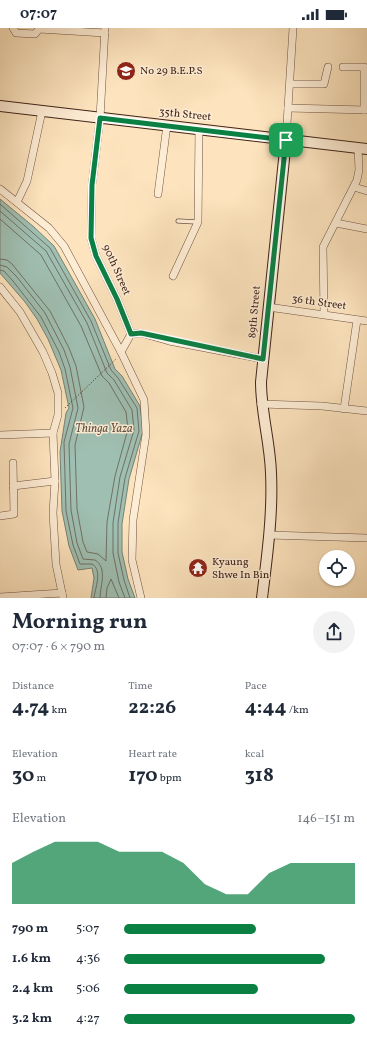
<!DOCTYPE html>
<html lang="en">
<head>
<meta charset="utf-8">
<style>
  :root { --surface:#fff; --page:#f2f2f3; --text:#1f2937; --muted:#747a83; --accent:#0b8043 }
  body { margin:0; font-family:Vollkorn,serif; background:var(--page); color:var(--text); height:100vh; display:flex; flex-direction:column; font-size:15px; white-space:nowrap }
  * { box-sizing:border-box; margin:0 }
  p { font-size:13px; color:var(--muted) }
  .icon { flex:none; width:22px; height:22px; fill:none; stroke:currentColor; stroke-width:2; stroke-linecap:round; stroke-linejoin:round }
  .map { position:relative; height:570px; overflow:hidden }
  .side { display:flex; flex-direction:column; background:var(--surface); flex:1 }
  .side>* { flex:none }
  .buttons { position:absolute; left:319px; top:522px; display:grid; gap:8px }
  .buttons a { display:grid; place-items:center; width:36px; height:36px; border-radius:50%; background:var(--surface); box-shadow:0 1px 3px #0004; font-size:20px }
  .pin { position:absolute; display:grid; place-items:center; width:34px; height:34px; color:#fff; margin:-17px; border-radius:8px; box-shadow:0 2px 6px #0006 }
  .round { display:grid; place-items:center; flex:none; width:42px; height:42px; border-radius:21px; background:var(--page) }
  .overview { display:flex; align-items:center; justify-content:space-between; height:68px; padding:0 12px }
  h1 { font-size:22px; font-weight:700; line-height:30px }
  .stats { display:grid; grid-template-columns:repeat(3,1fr); gap:6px; height:68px; padding:4px 12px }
  .stats div { display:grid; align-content:center }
  .stats b { font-size:20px; font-weight:700 }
  .stats small { font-size:11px; font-weight:400 }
  .stats p { font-size:11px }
  .chart { height:112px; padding:8px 12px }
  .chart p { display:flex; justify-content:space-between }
  .chart svg { width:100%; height:72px; margin-top:4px; fill:var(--accent); opacity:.7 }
  ul { padding:0 12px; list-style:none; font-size:13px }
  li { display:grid; grid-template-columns:64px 48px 1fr; align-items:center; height:30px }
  li i { height:10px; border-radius:5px; background:var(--accent) }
  .status { display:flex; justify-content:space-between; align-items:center; height:28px; padding:0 20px; background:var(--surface); direction:ltr }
  .status svg { height:11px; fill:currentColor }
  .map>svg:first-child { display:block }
</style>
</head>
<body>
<div class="status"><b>07:07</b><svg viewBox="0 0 49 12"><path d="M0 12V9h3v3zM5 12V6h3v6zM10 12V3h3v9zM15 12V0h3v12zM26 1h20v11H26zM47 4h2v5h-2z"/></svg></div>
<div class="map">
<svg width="367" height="570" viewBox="0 0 367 570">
  <rect width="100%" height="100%" fill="#fde4be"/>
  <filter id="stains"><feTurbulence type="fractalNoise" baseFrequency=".005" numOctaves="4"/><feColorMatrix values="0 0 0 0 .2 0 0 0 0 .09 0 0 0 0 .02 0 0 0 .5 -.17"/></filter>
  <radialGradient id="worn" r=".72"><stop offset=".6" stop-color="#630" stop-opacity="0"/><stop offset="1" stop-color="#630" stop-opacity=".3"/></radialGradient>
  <!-- water -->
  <polygon fill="#9fbfb2" stroke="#798174" points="0,171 34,199 54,218 95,291 115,341 122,348 140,378 143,403 129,451 122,496 122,524 128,551 135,570 91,570 94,550 92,540 78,542 69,518 62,483 60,424 66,385 69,380 61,342 48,311 37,291 25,274 0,245"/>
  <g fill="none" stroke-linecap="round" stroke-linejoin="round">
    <!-- shore -->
    <g stroke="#6f7165" stroke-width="1">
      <polyline points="0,176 50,220 91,293 111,342 118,350 137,380 139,403 125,450 118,495 118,525 124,552 130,570"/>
      <polyline points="0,183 46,223 87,295 107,345 114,352 132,382 134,402 120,449 113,495 113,525 119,554 125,570"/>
      <polyline points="0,191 41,227 81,298 102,348 109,355 126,384 128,401 115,448 107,494 106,533 98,526 87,524 83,514 77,481 75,417 84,379 76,338 69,320 50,283 12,236 7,232 0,231"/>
      <path d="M0 237 7 239 17 249 45 285 64 322 70 339 78 380 69 416 71 482 77 515 83 531 95 532C108 540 100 558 100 570"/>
      <path d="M0 242 4 243 13 253 41 289 59 324 65 341 73 380 64 414 66 483 73 517 80 536H92C103 542 95 560 94 570"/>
      <polyline points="106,570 107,560 111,551 119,570"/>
    </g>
    <!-- service casing -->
    <g stroke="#6e5342" stroke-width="5">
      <polyline id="service" points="178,193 197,194"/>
    </g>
    <!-- minor casing -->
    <g stroke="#6e5342" stroke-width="8">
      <g id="minor">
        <polyline points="13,0 16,5 35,6 39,1 105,5"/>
        <polyline points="105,0 100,90 92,157 91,210 96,228 117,271 131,306"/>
        <polyline points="343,39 364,39 364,82"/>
        <polyline points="290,56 324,56 328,39"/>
        <polyline points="288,80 367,82"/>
        <polyline points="286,112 293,0"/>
        <polyline points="354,159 367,163"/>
        <polyline points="0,161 49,200 64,218 121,324 144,372 146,406 133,492 132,532 141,570"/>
        <polyline points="158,166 167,97"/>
        <polyline points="17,174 27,153 42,83"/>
        <polyline points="336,195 367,201"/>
        <polyline points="173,248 198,194 199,101"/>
        <polyline points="0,259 20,284 43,324 52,345 58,365 58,387 53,405 55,453 53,485 56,536 62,565"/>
        <polyline points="268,279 367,293"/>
        <polyline points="324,286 323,219 357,152 359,142 358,120"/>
        <polyline points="131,306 141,305 169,313 263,331"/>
        <polyline points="121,324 131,306"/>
        <polyline points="261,376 322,378 367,383"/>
        <polyline points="344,381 357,292"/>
        <polyline points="0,407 53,405"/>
        <polyline points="13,458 55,453"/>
        <polyline points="0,488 14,486 13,435"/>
        <polyline points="269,507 367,510"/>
        <polyline points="0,569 62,565 63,570"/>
      </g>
    </g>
    <!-- secondary casing -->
    <g stroke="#3f2318" stroke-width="12">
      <g id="secondary">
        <polyline points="0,78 367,121"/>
        <path d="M262 570C267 529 273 486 271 445 270 414 261 385 261 354L286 112"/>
      </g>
    </g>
    <!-- path -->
    <polyline stroke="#3f2318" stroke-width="1" stroke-dasharray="1 2" stroke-linecap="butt" points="65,380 116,331"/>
    <!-- service -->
    <use href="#service" stroke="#feedd5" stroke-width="3.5"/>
    <!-- minor -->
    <use href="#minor" stroke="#feedd5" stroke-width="7"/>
    <!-- secondary -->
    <use href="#secondary" stroke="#feedd5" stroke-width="10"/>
  </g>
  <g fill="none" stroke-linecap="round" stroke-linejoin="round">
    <!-- route casing -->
    <g stroke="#fff" stroke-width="8">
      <polygon id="route" points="100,90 286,112 263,331 141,305 131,306 117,271 96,228 91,210 92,157"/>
    </g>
    <!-- route -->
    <use href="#route" stroke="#0b8043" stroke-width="5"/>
  </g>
  <!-- icons -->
  <defs>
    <g id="school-disc" transform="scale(1)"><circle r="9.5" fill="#8f2418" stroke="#feedd5"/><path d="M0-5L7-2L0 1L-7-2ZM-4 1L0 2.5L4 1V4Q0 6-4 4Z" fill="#fff"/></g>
    <g id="temple-disc" transform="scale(1)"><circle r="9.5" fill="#8f2418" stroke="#feedd5"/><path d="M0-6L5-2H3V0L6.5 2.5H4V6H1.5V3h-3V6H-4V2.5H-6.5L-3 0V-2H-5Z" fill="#fff"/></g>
  </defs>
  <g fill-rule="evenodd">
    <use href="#school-disc" x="126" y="43"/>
    <use href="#temple-disc" x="198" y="540"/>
  </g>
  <g text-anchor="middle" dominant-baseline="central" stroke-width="3" stroke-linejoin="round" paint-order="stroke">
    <!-- poi labels -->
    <g font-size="11" fill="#3f2318" stroke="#feedd5" text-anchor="start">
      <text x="140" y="43">No 29 B.E.P.S</text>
      <text x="212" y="534">Kyaung<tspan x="212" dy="13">Shwe In Bin</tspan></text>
    </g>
    <!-- street labels -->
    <g font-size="11" fill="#3f2318" stroke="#feedd5">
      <text transform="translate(185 87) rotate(6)">35th Street</text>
      <text transform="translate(116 242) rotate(66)">90th Street</text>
      <text transform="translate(319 275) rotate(8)">36 th Street</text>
      <text transform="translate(255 284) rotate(-85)">89th Street</text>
    </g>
    <!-- water labels -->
    <g font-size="12" font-style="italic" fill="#5c5246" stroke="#feedd5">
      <text x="104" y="401">Thinga Yaza</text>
    </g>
  </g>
  <rect width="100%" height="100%" filter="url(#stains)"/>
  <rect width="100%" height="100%" fill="url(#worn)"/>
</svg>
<div class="buttons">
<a><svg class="icon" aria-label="locate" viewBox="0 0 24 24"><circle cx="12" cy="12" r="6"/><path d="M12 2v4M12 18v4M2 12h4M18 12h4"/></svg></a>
</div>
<div class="pin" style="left:286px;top:112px;background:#1e9e55"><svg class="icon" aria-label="arrive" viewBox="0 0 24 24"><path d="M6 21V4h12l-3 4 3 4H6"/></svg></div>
</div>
<section class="side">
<div class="overview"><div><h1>Morning run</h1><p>07:07 · 6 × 790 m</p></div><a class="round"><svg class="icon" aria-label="share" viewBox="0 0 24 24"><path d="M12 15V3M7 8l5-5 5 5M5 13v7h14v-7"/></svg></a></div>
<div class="stats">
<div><p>Distance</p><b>4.74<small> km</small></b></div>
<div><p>Time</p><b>22:26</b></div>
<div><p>Pace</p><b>4:44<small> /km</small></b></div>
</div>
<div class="stats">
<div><p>Elevation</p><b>30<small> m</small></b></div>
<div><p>Heart rate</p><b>170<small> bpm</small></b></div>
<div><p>kcal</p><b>318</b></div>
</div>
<div class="chart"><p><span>Elevation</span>146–151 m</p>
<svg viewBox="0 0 160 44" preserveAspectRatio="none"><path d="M0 44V19L10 12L20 6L30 6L40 6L50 12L60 12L70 12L80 19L90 32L100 38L110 38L120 25L130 19L140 19L150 19L160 19V44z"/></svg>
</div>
<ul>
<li><b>790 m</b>5:07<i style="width:57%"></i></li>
<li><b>1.6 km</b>4:36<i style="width:87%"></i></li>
<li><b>2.4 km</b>5:06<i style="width:58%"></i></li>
<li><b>3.2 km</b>4:27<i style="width:100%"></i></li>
</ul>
</section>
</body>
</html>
